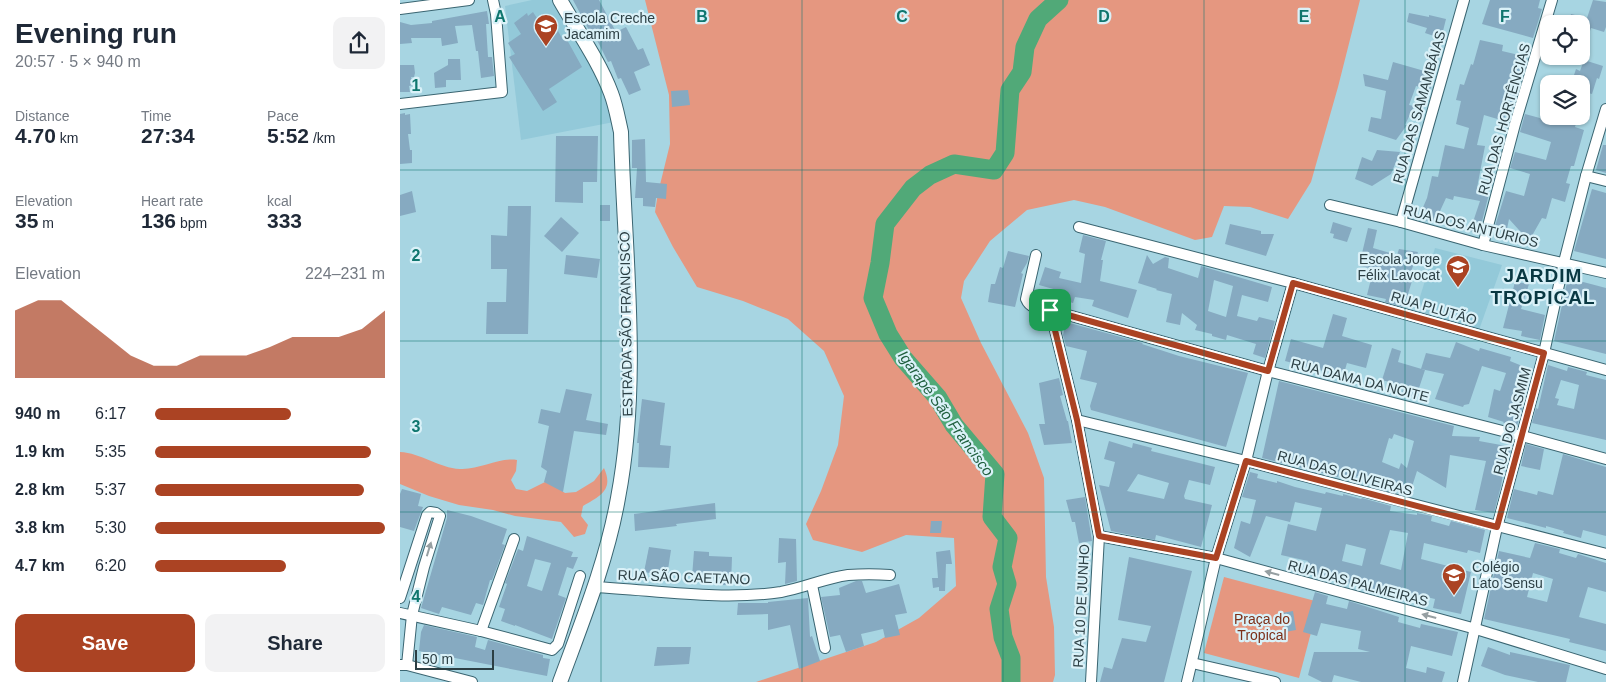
<!DOCTYPE html>
<html lang="en">
<head>
<meta charset="utf-8">
<style>
  :root { --surface:#fff; --page:#f2f2f3; --text:#1f2937; --muted:#747a83; --accent:#ab4323 }
  body { margin:0; font-family:Arial,sans-serif; background:var(--page); color:var(--text); height:100vh; display:flex; flex-direction:column; font-size:19px; white-space:nowrap }
  * { box-sizing:border-box; margin:0 }
  p { font-size:16px; color:var(--muted) }
  .icon { flex:none; width:28px; height:28px; fill:none; stroke:currentColor; stroke-width:2; stroke-linecap:round; stroke-linejoin:round }
  .map { position:relative; flex:1; overflow:hidden }
  .sheet { display:flex; flex-direction:column; background:var(--surface); width:400px }
  .sheet>* { flex:none }
  .tools { position:absolute; left:1140px; top:15px; display:grid; gap:10px }
  .tools a { display:grid; place-items:center; width:50px; height:50px; border-radius:10px; background:var(--surface); box-shadow:0 1px 4px #0004; font-size:25px }
  .scale { position:absolute; left:15px; bottom:12px; width:79px; box-sizing:border-box; padding-left:5px; border:2px solid #2c3f44; border-top:0; font-size:14px; line-height:18px; white-space:nowrap; color:#2c3f44; -webkit-text-stroke:4px #daf1f8; paint-order:stroke }
  .pin { position:absolute; display:grid; place-items:center; width:42px; height:42px; color:#fff; margin:-21px; border-radius:10px; box-shadow:0 2px 8px #0006 }
  .round { display:grid; place-items:center; flex:none; width:52px; height:52px; border-radius:10px; background:var(--page) }
  .head { display:flex; align-items:center; justify-content:space-between; height:85px; padding:0 15px }
  h1 { font-size:28px; font-weight:800; line-height:38px }
  .metrics { display:grid; grid-template-columns:repeat(3,1fr); gap:8px; height:85px; padding:5px 15px }
  .metrics div { display:grid; align-content:center }
  .metrics b { font-size:21px; font-weight:800 }
  .metrics small { font-size:14px; font-weight:400 }
  .metrics p { font-size:14px }
  .chart { height:140px; padding:10px 15px }
  .chart p { display:flex; justify-content:space-between }
  .chart svg { width:100%; height:90px; margin-top:5px; fill:var(--accent); opacity:.7 }
  .action { display:flex; gap:10px; margin-top:auto; padding:10px 15px }
  .action a { flex:1; height:58px; border-radius:10px; background:var(--accent); color:#fff; font-size:20px; font-weight:800; line-height:58px; text-align:center }
  .action a+a { background:var(--page); color:var(--text) }
  ul { padding:0 15px; list-style:none; font-size:16px }
  li { display:grid; grid-template-columns:80px 60px 1fr; align-items:center; height:38px }
  li i { height:12px; border-radius:6px; background:var(--accent) }
  main { display:flex; flex:1; min-height:0 }
  .map>svg:first-child { display:block }
</style>
</head>
<body>
<main>
<section class="sheet">
<div class="head"><div><h1>Evening run</h1><p>20:57 · 5 × 940 m</p></div><a class="round"><svg class="icon" aria-label="share" viewBox="0 0 24 24"><path d="M12 15V3M7 8l5-5 5 5M5 13v7h14v-7"/></svg></a></div>
<div class="metrics">
<div><p>Distance</p><b>4.70<small> km</small></b></div>
<div><p>Time</p><b>27:34</b></div>
<div><p>Pace</p><b>5:52<small> /km</small></b></div>
</div>
<div class="metrics">
<div><p>Elevation</p><b>35<small> m</small></b></div>
<div><p>Heart rate</p><b>136<small> bpm</small></b></div>
<div><p>kcal</p><b>333</b></div>
</div>
<div class="chart"><p><span>Elevation</span>224–231 m</p>
<svg viewBox="0 0 160 44" preserveAspectRatio="none"><path d="M0 44V11L10 6L20 6L30 15L40 24L50 33L60 38L70 38L80 33L90 33L100 33L110 29L120 24L130 24L140 24L150 20L160 11V44z"/></svg>
</div>
<ul>
<li><b>940 m</b>6:17<i style="width:59%"></i></li>
<li><b>1.9 km</b>5:35<i style="width:94%"></i></li>
<li><b>2.8 km</b>5:37<i style="width:91%"></i></li>
<li><b>3.8 km</b>5:30<i style="width:100%"></i></li>
<li><b>4.7 km</b>6:20<i style="width:57%"></i></li>
</ul>
<div class="action"><a>Save</a><a>Share</a></div>
</section>
<div class="map">
<svg width="1206" height="682" viewBox="0 0 1206 682">
  <rect width="100%" height="100%" fill="#a7d5e2"/>
  <!-- built -->
  <g fill="#93c9d9">
    <polygon points="132,0 153,0 208,87 214,122 121,140 105,6"/>
    <polygon points="1035,248 1102,265 1079,330 1016,310"/>
  </g>
  <!-- green -->
  <g fill="#e59780">
    <polygon points="245,0 960,0 938,87 911,182 888,219 850,207 824,206 812,237 795,240 705,207 674,200 627,210 590,241 564,281 561,298 581,343 628,433 644,478 646,577 654,627 655,675 653,682 356,682 476,642 519,618 556,586 554,538 506,535 462,552 413,540 406,524 421,491 438,445 444,396 424,351 388,319 343,301 297,287 273,247 255,212 258,193 270,144 269,95"/>
    <path d="M0 452C21 453 39 468 60 469 80 470 99 457 117 460L116 471 111 480 116 489 127 491 147 481 165 493 176 492 194 481 204 468C214 490 200 496 183 506L181 516 188 525 185 534 174 537 161 522 115 516 93 510 59 505 29 496 0 484Z"/>
    <polygon points="824,577 919,602 899,678 804,653"/>
  </g>
  <g fill="none" stroke-linecap="round" stroke-linejoin="round">
    <!-- river -->
    <polyline stroke="#51a978" stroke-width="19" points="611,682 611,658 603,637 599,609 607,584 602,567 608,538 592,517 595,474 554,425 538,398 503,358 488,334 473,298 480,263 485,224 513,188 530,175 554,164 594,170 605,153 610,90 622,72 625,47 638,19 659,0"/>
  </g>
  <!-- building -->
  <g fill="#86aac1" fill-rule="evenodd">
    <polygon points="173,0 199,0 216,32 226,27 238,50 243,48 250,65 234,72 241,90 229,95 221,78 218,79 211,61 208,62 196,38 194,39 189,30"/>
    <polygon points="1090,0 1140,0 1138,8 1142,9 1133,38 1082,24"/>
    <polygon points="1193,0 1206,2 1206,27 1204,32 1191,28 1190,31 1181,29 1183,25 1181,24 1169,21 1171,14 1187,18"/>
    <polygon points="87,11 89,24 86,24 88,57 92,57 94,76 81,78 78,51 76,51 72,25 55,26 58,43 42,46 41,38 11,38 12,43 0,44 0,22 11,25 32,23 32,21"/>
    <polygon points="133,12 142,26 152,20 163,40 166,38 182,67 149,89 157,102 143,111 109,57 115,54 108,43 121,34 114,23 127,13 128,16"/>
    <polygon points="1009,13 1029,17 1029,15 1046,19 1042,35 1038,34 1037,37 1025,33 1027,28 1007,22"/>
    <polygon points="1080,40 1103,45 1102,51 1123,56 1122,60 1126,61 1111,114 1106,113 1104,121 1084,115 1077,145 1085,146 1077,188 1089,194 1079,233 1070,231 1080,201 1054,196 1053,200 1046,198 1035,222 1018,219 1027,198 1032,176 1038,177 1045,145 1064,149 1069,128 1056,124 1061,101 1056,100 1060,84 1064,85 1071,64 1073,65"/>
    <polygon points="48,59 60,59 61,80 46,80 46,87 35,88 34,73 48,65"/>
    <polygon points="1184,60 1203,66 1199,79 1197,78 1192,94 1181,91 1181,84 1171,84 1176,69 1180,71"/>
    <polygon points="993,62 1035,74 1030,90 1016,86 1009,105 1014,106 1005,125 1007,125 996,140 968,131 971,117 981,119 986,91 965,86 963,74 988,80"/>
    <polygon points="0,65 14,65 15,73 14,77 11,77 13,85 9,86 10,92 0,92"/>
    <polygon points="288,90 290,105 272,107 271,91"/>
    <polygon points="5,113 5,115 10,114 11,134 8,134 10,150 12,150 12,163 0,164 0,114"/>
    <polygon points="1125,114 1151,121 1152,116 1178,116 1175,127 1184,130 1174,166 1171,166 1166,183 1170,184 1165,202 1152,198 1146,219 1142,218 1129,241 1109,219 1107,229 1095,226 1106,191 1124,196 1130,174 1110,168 1115,152 1146,160 1151,142 1120,132"/>
    <polygon points="156,136 198,136 197,182 183,182 183,203 155,202"/>
    <polygon points="245,139 246,182 267,184 266,199 256,198 255,207 243,206 243,198 235,198 237,168 232,168 232,140"/>
    <polygon points="1203,145 1206,145 1206,173 1196,170"/>
    <polygon points="977,150 1000,152 991,174 972,186 955,179 962,157 972,161"/>
    <polygon points="1192,189 1206,193 1206,259 1174,251"/>
    <polygon points="12,191 16,212 0,216 0,195"/>
    <rect x="200" y="205" width="10" height="16"/>
    <polygon points="108,206 131,206 128,334 86,334 87,302 106,302 107,269 91,269 91,235 107,236"/>
    <polygon points="161,217 179,233 162,252 144,236"/>
    <polygon points="933,222 952,228 947,242 933,238 934,234 930,233"/>
    <polygon points="830,224 861,231 861,234 874,234 866,256 825,244"/>
    <polygon points="968,228 977,230 973,248 997,255 999,249 1018,252 1008,280 1012,281 1004,307 985,302 986,299 967,295 972,275 968,274 970,268 959,266"/>
    <polygon points="683,235 706,241 701,260 703,260 700,281 737,290 728,318 692,306 694,300 675,297 673,303 655,297 657,290 639,285 645,267 661,272 659,278 681,283 685,254 679,252"/>
    <polygon points="608,251 629,256 627,263 621,273 623,274 615,307 588,302 591,284 595,284 600,267 603,268"/>
    <polygon points="166,255 200,259 197,278 164,274"/>
    <path d="M747 255 753 264 765 257 769 258 768 268 798 278 801 266 872 287 868 302 842 295 837 316 857 321 859 317 875 321 865 358 853 354 856 344 827 335 826 340 812 336V334L795 330 797 325 782 313 780 325 766 322 772 294 756 290 757 289 738 283ZM814 280 833 286 826 317 808 311Z"/>
    <polygon points="1168,278 1206,288 1206,354 1154,341"/>
    <polygon points="1115,282 1129,284 1121,309 1145,315 1140,340 1121,336 1122,331 1103,328"/>
    <polygon points="933,314 947,318 942,336 972,345 966,368 947,363 944,373 928,370 927,372 885,361 891,339 923,348"/>
    <polygon points="666,322 743,343 742,344 779,356 848,373 826,447 691,410 690,406 697,383 680,379 687,351 666,346 663,335"/>
    <polygon points="1056,342 1079,351 1080,348 1111,357 1110,361 1132,370 1128,385 1121,384 1115,403 1123,405 1117,426 1103,423 1104,422 1088,417 1094,389 1100,391 1106,373 1082,366 1069,404 1064,405 1063,407 1035,399 1044,374 1021,369 1026,353 1050,358"/>
    <polygon points="992,348 1001,351 998,362 1025,370 1016,397 1002,393 1004,386 982,380"/>
    <path d="M1148 365 1167 371 1168 367 1187 372 1186 375 1206 380V440L1132 423 1136 408 1138 409ZM1161 380 1179 385 1174 409 1157 405 1159 399 1155 398Z"/>
    <polygon points="659,378 663,395 660,396 667,421 668,421 672,443 644,445 639,424 645,424 639,383"/>
    <path d="M879 381 1054 426 1052 436 1080 437 1079 441 1112 447 1109 455H1106L1101 486 1094 513 1075 510 1086 461 1050 455 1046 488 1017 471 1010 493 994 488 995 483 977 476 976 479 957 476 956 478 939 473 938 477 862 458ZM994 434 1014 441 1007 468 1001 463 999 469 982 462 989 438 992 439Z"/>
    <polygon points="166,389 192,394 186,420 208,424 206,435 174,431 163,492 144,482 147,471 141,467 149,426 138,423 141,409 160,413"/>
    <polygon points="242,399 265,403 260,445 271,446 269,468 238,467 239,443 237,443"/>
    <path d="M709 441 732 448 733 443 752 448 751 451 815 467 810 485 789 480 784 496 785 499 812 505 801 547 756 535 755 540 711 531 699 485 709 487 715 462 704 459ZM738 474 769 483 764 499 727 491Z"/>
    <polygon points="1126,444 1144,449 1140,470 1121,466"/>
    <polygon points="1163,454 1206,467 1206,536 1183,530 1181,538 1163,533 1164,531 1146,526 1146,528 1107,518 1114,489 1137,495 1138,491 1153,495"/>
    <path d="M850 472 858 474 857 478 877 483V481L895 487 925 494 926 492 943 496V494L961 499 962 498 991 506 990 511 1017 515V513L1032 516 1031 521 1049 526 1051 521 1085 530 1080 553 1068 550 1067 553 1024 543 1021 559 1071 572 1061 614 1033 608 1035 599 1010 593 1008 599 916 575 905 570 908 561 881 555 888 524 916 531 922 508 895 502 890 522 866 516 850 557 834 548 841 521 850 524 856 500 842 497ZM990 530 1008 533 1001 570 980 564ZM946 544 966 549 962 566 942 561Z"/>
    <polygon points="2,489 21,494 18,506 23,507 14,531 0,527 0,494"/>
    <polygon points="685,497 692,541 679,543 675,522 672,522 666,500"/>
    <polygon points="315,503 316,519 276,524 277,526 235,531 234,514"/>
    <polygon points="47,510 71,516 107,529 102,544 105,545 92,580 90,580 83,605 76,603 71,615 42,607 39,614 21,608 47,518"/>
    <polygon points="531,521 542,521 541,533 530,533"/>
    <path d="M127 536 173 552 171 557H178L173 569 167 567 158 595 166 598 152 639 115 625V626L101 621 105 609 99 607 107 584 105 583 118 549 123 551ZM135 559 151 563 142 591 127 586Z"/>
    <polygon points="379,538 396,539 397,581 385,584 386,562 378,563"/>
    <path d="M1135 543 1160 549 1159 553 1176 558 1178 554 1206 563V592L1188 587 1179 617 1206 624V651L1169 642 1170 639 1084 619 1099 551 1130 558ZM1133 573 1153 579 1147 602 1127 597Z"/>
    <polygon points="249,547 271,550 267,576 244,572"/>
    <polygon points="550,550 552,564 546,564 545,591 539,591 539,587 533,588 532,578 538,578 536,552"/>
    <polygon points="294,551 309,552 309,556 332,557 331,585 316,585 316,579 292,577"/>
    <polygon points="729,557 792,571 764,682 700,682 704,667 712,669 722,638 746,642 751,626 718,620"/>
    <polygon points="456,581 462,581 466,593 499,584 507,613 495,615 500,635 485,638 483,629 461,634 464,646 446,652 440,635 430,637 421,597 440,595 439,588"/>
    <polygon points="915,592 928,596 926,604 947,609 949,601 999,617 998,622 1020,628 1021,624 1058,632 1052,656 1011,646 1006,668 1026,673 1027,667 1045,672 1042,682 961,682 934,675 932,682 922,682 908,675 914,652 970,652 958,649 961,631 921,623 917,636 903,632"/>
    <polygon points="408,598 410,637 412,636 420,661 399,669 390,625 368,630 368,614 337,615 338,603 368,603 368,602"/>
    <polygon points="893,611 896,630 885,632 882,613"/>
    <polygon points="24,625 77,637 75,647 85,650 88,640 143,655 143,658 150,659 147,676 19,651 21,632"/>
    <polygon points="257,647 291,647 289,664 254,666"/>
    <polygon points="1088,647 1110,655 1110,652 1170,665 1166,682 1138,682 1105,675 1081,666"/>
  </g>
  <g fill="none" stroke-linecap="round" stroke-linejoin="round">
    <!-- street casing -->
    <g stroke="#3a6571" stroke-width="12">
      <g id="street">
        <polyline points="0,9 69,0"/>
        <polyline points="0,104 102,92 96,14 93,0"/>
        <polyline points="1186,176 1206,181"/>
        <polyline points="930,205 1001,222 1083,245 1206,273"/>
        <polyline points="1001,222 1064,0"/>
        <polyline points="679,227 893,283 1206,370"/>
        <polyline points="1083,245 1115,124 1152,0"/>
        <path d="M636 255 626 299C630 309 640 309 650 310L868 371 1122 436 1206 459"/>
        <polyline points="650,310 677,420 699,536 691,682"/>
        <polyline points="677,420 846,461 1206,554"/>
        <polyline points="699,536 816,558 1076,629 1206,669"/>
        <polyline points="412,585 425,648"/>
        <path d="M194 587C256 590 320 601 381 592 404 588 425 578 448 575 462 574 476 574 490 575"/>
        <polyline points="0,598 27,515 30,512 36,513 40,516 24,567 12,615 7,665"/>
        <polyline points="0,613 81,631 152,650 158,644 180,576"/>
        <polyline points="81,631 114,539"/>
        <polyline points="792,663 875,682"/>
        <polyline points="0,665 7,665 72,682"/>
        <polyline points="787,682 816,558 846,461 868,371 893,283"/>
        <polyline points="1063,682 1097,527 1144,353 1164,262 1186,176 1206,109"/>
      </g>
    </g>
    <!-- secondary casing -->
    <g stroke="#3a6571" stroke-width="16">
      <path id="secondary" d="M160 0C177 30 199 61 211 93 216 106 218 119 221 132 224 253 241 377 218 498 207 561 182 622 160 682"/>
    </g>
    <!-- street -->
    <use href="#street" stroke="#fff" stroke-width="10"/>
    <!-- secondary -->
    <use href="#secondary" stroke="#fff" stroke-width="14"/>
  </g>
  <!-- one-way arrows -->
  <defs><path id="oneway-solid" d="M-6-.8H1V-3.2L6.5 0L1 3.2V.8H-6Z" transform="scale(1.25)"/></defs>
  <g fill="#969fa2">
    <use href="#oneway-solid" transform="translate(29 549) rotate(-73)"/>
    <use href="#oneway-solid" transform="translate(872 573) rotate(-165)"/>
    <use href="#oneway-solid" transform="translate(1029 616) rotate(-165)"/>
  </g>
  <g fill="none" stroke-linecap="round" stroke-linejoin="round">
    <!-- route casing -->
    <g stroke="#fff" stroke-width="10">
      <polygon id="route" points="893,283 1144,353 1097,527 846,461 816,558 699,536 677,420 650,310 868,371"/>
    </g>
    <!-- route -->
    <use href="#route" stroke="#ab4323" stroke-width="6"/>
  </g>
  <!-- grid -->
  <path fill="none" stroke="#0f766e" stroke-width="1" stroke-opacity="0.55" d="M201 0V682M402 0V682M603 0V682M804 0V682M1005 0V682M0 170H1206M0 341H1206M0 512H1206"/>
  <!-- icons -->
  <defs>
    <g id="school-pin" transform="scale(1.25)"><path d="M0 17L-7.5 6A9.5 9.5 0 1 1 7.5 6Z" fill="#ab4323" stroke="#daf1f8"/><path d="M0-5L7-2L0 1L-7-2ZM-4 1L0 2.5L4 1V4Q0 6-4 4Z" fill="#fff"/></g>
  </defs>
  <g fill-rule="evenodd">
    <use href="#school-pin" x="146" y="26"/>
    <use href="#school-pin" x="1058" y="267"/>
    <use href="#school-pin" x="1054" y="575"/>
  </g>
  <g text-anchor="middle" dominant-baseline="central" stroke-width="4.5" stroke-linejoin="round" paint-order="stroke">
    <!-- poi labels -->
    <g font-size="14" fill="#2c3f44" stroke="#daf1f8" text-anchor="start">
      <text x="164" y="18">Escola Creche<tspan x="164" dy="16">Jacamim</tspan></text>
      <text x="1040" y="259" text-anchor="end">Escola Jorge<tspan x="1040" dy="16">Félix Lavocat</tspan></text>
      <text x="1072" y="567">Colégio<tspan x="1072" dy="16">Lato Sensu</tspan></text>
    </g>
    <!-- street labels -->
    <g font-size="14" fill="#2c3f44" stroke="#daf1f8">
      <text transform="translate(1019 107) rotate(-74)">RUA DAS SAMAMBÁIAS</text>
      <text transform="translate(1104 119) rotate(-74)">RUA DAS HORTÊNCIAS</text>
      <text transform="translate(1071 226) rotate(14)">RUA DOS ANTÚRIOS</text>
      <text transform="translate(1034 308) rotate(16)">RUA PLUTÃO</text>
      <text transform="translate(226 324) rotate(-91)">ESTRADA SÃO FRANCISCO</text>
      <text transform="translate(960 380) rotate(14)">RUA DAMA DA NOITE</text>
      <text transform="translate(1112 421) rotate(-75)">RUA DO JASMIM</text>
      <text transform="translate(945 473) rotate(15)">RUA DAS OLIVEIRAS</text>
      <text transform="translate(284 577) rotate(2)">RUA SÃO CAETANO</text>
      <text transform="translate(958 583) rotate(15)">RUA DAS PALMEIRAS</text>
      <text transform="translate(681 606) rotate(-87)">RUA 10 DE JUNHO</text>
    </g>
    <!-- park labels -->
    <g font-size="14" fill="#7d2f18" stroke="#daf1f8">
      <text x="862" y="619">Praça do<tspan x="862" dy="16">Tropical</tspan></text>
    </g>
    <!-- water labels -->
    <g font-size="15" font-style="italic" fill="#20603f" stroke="#daf1f8">
      <text transform="translate(546 413) rotate(54)">Igarapé São Francisco</text>
    </g>
    <!-- district labels -->
    <g font-size="19" font-weight="bold" letter-spacing="1" fill="#093842" stroke="#daf1f8">
      <text x="1143" y="275">JARDIM<tspan x="1143" dy="22">TROPICAL</tspan></text>
    </g>
  </g>
  <g font-size="16" text-anchor="middle" font-weight="bold" fill="#0f766e" stroke="#daf1f8" stroke-width="4.5" stroke-linejoin="round" paint-order="stroke">
    <text x="100" y="22">A</text>
    <text x="302" y="22">B</text>
    <text x="502" y="22">C</text>
    <text x="704" y="22">D</text>
    <text x="904" y="22">E</text>
    <text x="1105" y="22">F</text>
    <text x="16" y="91">1</text>
    <text x="16" y="261">2</text>
    <text x="16" y="432">3</text>
    <text x="16" y="602">4</text>
  </g>
</svg>
<div class="tools">
<a><svg class="icon" aria-label="locate" viewBox="0 0 24 24"><circle cx="12" cy="12" r="6"/><path d="M12 2v4M12 18v4M2 12h4M18 12h4"/></svg></a>
<a><svg class="icon" aria-label="layers" viewBox="0 0 24 24"><path d="M12 4l9 5-9 5-9-5zM3 14l9 5 9-5"/></svg></a>
</div>
<div class="scale">50 m</div>
<div class="pin" style="left:650px;top:310px;background:#1e9e55"><svg class="icon" aria-label="arrive" viewBox="0 0 24 24"><path d="M6 21V4h12l-3 4 3 4H6"/></svg></div>
</div>
</main>
</body>
</html>
